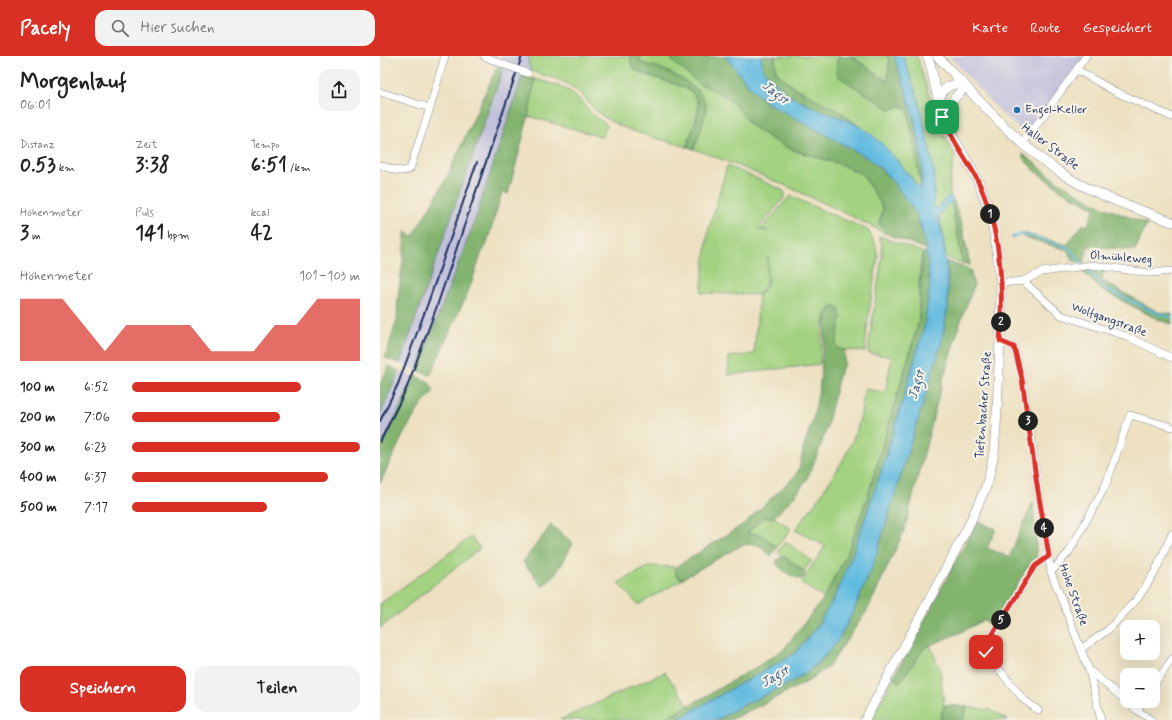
<!DOCTYPE html>
<html lang="de">
<head>
<meta charset="utf-8">
<style>
  :root { --surface:#fff; --page:#f2f2f2; --text:#222; --muted:#767676; --accent:#d93025 }
  body { margin:0; font-family:Mynerve,sans-serif; background:var(--page); color:var(--text); height:100vh; display:flex; flex-direction:column; font-size:15px; white-space:nowrap }
  * { box-sizing:border-box; margin:0 }
  p { font-size:13px; color:var(--muted) }
  .icon { flex:none; width:22px; height:22px; fill:none; stroke:currentColor; stroke-width:2; stroke-linecap:round; stroke-linejoin:round }
  .map { position:relative; flex:1; overflow:hidden }
  .side { display:flex; flex-direction:column; background:var(--surface); width:380px }
  .side>* { flex:none }
  .tools { position:absolute; left:740px; top:564px; display:grid; gap:8px }
  .tools a { display:grid; place-items:center; width:40px; height:40px; border-radius:8px; background:var(--surface); box-shadow:0 4px 16px #0002; font-size:20px }
  .pin { position:absolute; display:grid; place-items:center; width:34px; height:34px; color:#fff; margin:-17px; border-radius:8px; box-shadow:0 2px 6px #0006 }
  .km { position:absolute; width:20px; height:20px; margin:-10px; border-radius:50%; background:#222; color:#fff; font-size:11px; line-height:20px; text-align:center }
  .round { display:grid; place-items:center; flex:none; width:42px; height:42px; border-radius:12px; background:var(--page) }
  .head { display:flex; align-items:center; justify-content:space-between; height:68px; padding:0 20px }
  h1 { font-size:22px; font-weight:800; line-height:30px }
  .metrics { display:grid; grid-template-columns:repeat(3,1fr); gap:6px; height:68px; padding:4px 20px }
  .metrics div { display:grid; align-content:center }
  .metrics b { font-size:20px; font-weight:800 }
  .metrics small { font-size:11px; font-weight:400 }
  .metrics p { font-size:11px }
  .chart { height:112px; padding:8px 20px }
  .chart p { display:flex; justify-content:space-between }
  .chart svg { width:100%; height:72px; margin-top:4px; fill:var(--accent); opacity:.7 }
  .cta { display:flex; gap:8px; margin-top:auto; padding:8px 20px }
  .cta a { flex:1; height:46px; border-radius:12px; background:var(--accent); color:#fff; font-size:16px; font-weight:800; line-height:46px; text-align:center }
  .cta a+a { background:var(--page); color:var(--text) }
  ul { padding:0 20px; list-style:none; font-size:13px }
  li { display:grid; grid-template-columns:64px 48px 1fr; align-items:center; height:30px }
  li i { height:10px; border-radius:5px; background:var(--accent) }
  header { display:flex; align-items:center; gap:24px; box-sizing:border-box; height:56px; padding:0 20px; background:var(--accent); color:#fff }
  header strong { font-size:19px }
  nav { display:flex; gap:22px; margin-inline-start:auto; font-size:14px }
  .search { width:280px; height:36px; background:var(--page); display:flex; align-items:center; gap:10px; box-sizing:border-box; padding:0 14px; border-radius:12px; color:var(--muted); font-size:15px }
  main { display:flex; flex:1; min-height:0 }
  .map>svg:first-child { display:block }
</style>
</head>
<body>
<header>
<strong>Pacely</strong>
<div class="search"><svg class="icon" aria-label="search" viewBox="0 0 24 24"><circle cx="10" cy="10" r="6"/><path d="M15 15l6 6"/></svg>Hier suchen</div>
<nav><a>Karte</a><a>Route</a><a>Gespeichert</a></nav>
</header>
<main>
<section class="side">
<div class="head"><div><h1>Morgenlauf</h1><p>06:01</p></div><a class="round"><svg class="icon" aria-label="share" viewBox="0 0 24 24"><path d="M12 15V3M7 8l5-5 5 5M5 13v7h14v-7"/></svg></a></div>
<div class="metrics">
<div><p>Distanz</p><b>0.53<small> km</small></b></div>
<div><p>Zeit</p><b>3:38</b></div>
<div><p>Tempo</p><b>6:51<small> /km</small></b></div>
</div>
<div class="metrics">
<div><p>Höhenmeter</p><b>3<small> m</small></b></div>
<div><p>Puls</p><b>141<small> bpm</small></b></div>
<div><p>kcal</p><b>42</b></div>
</div>
<div class="chart"><p><span>Höhenmeter</span>101–103 m</p>
<svg viewBox="0 0 160 44" preserveAspectRatio="none"><path d="M0 44V6L10 6L20 6L30 22L40 38L50 22L60 22L70 22L80 22L90 38L100 38L110 38L120 22L130 22L140 6L150 6L160 6V44z"/></svg>
</div>
<ul>
<li><b>100 m</b>6:52<i style="width:74%"></i></li>
<li><b>200 m</b>7:06<i style="width:65%"></i></li>
<li><b>300 m</b>6:23<i style="width:100%"></i></li>
<li><b>400 m</b>6:37<i style="width:86%"></i></li>
<li><b>500 m</b>7:17<i style="width:59%"></i></li>
</ul>
<div class="cta"><a>Speichern</a><a>Teilen</a></div>
</section>
<div class="map">
<svg width="792" height="664" viewBox="0 0 792 664">
  <rect width="100%" height="100%" fill="#f7f3e8"/>
  <filter id="ink" filterUnits="userSpaceOnUse"><feTurbulence type="fractalNoise" baseFrequency=".025" numOctaves="2"/><feDisplacementMap in="SourceGraphic" scale="8" xChannelSelector="R" yChannelSelector="G"/><feConvolveMatrix kernelMatrix="1 2 1 2 8 2 1 2 1" color-interpolation-filters="sRGB"/></filter>
  <filter id="wash" filterUnits="userSpaceOnUse"><feTurbulence type="fractalNoise" baseFrequency=".012" numOctaves="4" result="noise"/><feDisplacementMap in="SourceGraphic" scale="16" xChannelSelector="R" yChannelSelector="G"/><feGaussianBlur stdDeviation="0.9" result="paint"/><feColorMatrix in="noise" values="0 0 0 0 0 0 0 0 0 0 0 0 0 0 0 0 0 1.4 0 .05"/><feComposite in="paint" operator="in"/></filter>
  <g filter="url(#wash)">
    <rect width="100%" height="100%" fill="#ede1c1"/>
    <!-- industrial -->
    <g fill="#c2c1dc">
      <polygon points="122,0 149,0 148,4 151,15 142,20 94,167 37,314 20,307 122,13 117,10"/>
      <polygon points="571,0 706,0 648,80 618,54 570,1"/>
      <polygon points="19,315 34,320 10,374 0,392 0,359"/>
    </g>
    <!-- green -->
    <g fill="#a3d280" stroke="#5f806f">
      <path d="M149 0H250L251 7 254 13 262 17 306 32 313 37 318 47V56L307 91C281 83 250 77 227 63 213 55 206 40 194 32 182 23 165 20 151 15L148 4Z"/>
      <path d="M260 0H290L291 2 320 28 338 36 350 44 360 54 370 69 393 84 408 92 423 97 457 107 482 118 501 148 503 153 499 167 507 178C444 146 380 117 314 93L325 58 318 35 288 16 261 7Z"/>
      <polygon points="395,0 459,0 458,1 528,55 542,135 518,105 500,87 462,57 412,30 396,16"/>
      <polygon points="470,0 507,0 509,4 508,27"/>
      <polygon points="523,0 537,0 559,71 575,99 570,125 570,138 555,154 553,148 554,136 554,115 547,81 538,42"/>
      <polygon points="155,23 179,30 191,36 197,41 212,58 227,69 222,81 148,60"/>
      <path d="M347 110 374 121 404 135 405 138 404 142 378 173 389 175 381 173 410 140 488 174 495 187 498 200 488 263 485 296 459 293 456 290V287L461 261 459 253 454 250C440 256 441 294 440 308L348 319 349 301 374 298 379 239 387 229 388 201 386 228 378 239 321 237 328 176Z"/>
      <polygon points="571,145 583,208 566,201 563,177 559,161 562,154"/>
      <path d="M499 180 542 196 539 226V265L488 439 468 496 444 542 421 527 445 490 415 474C438 443 469 403 479 366 482 356 483 344 484 333L505 336 512 301 488 297 491 273 502 201V189Z"/>
      <polygon points="394,461 411,473 397,491 381,479 367,477 383,462"/>
      <polygon points="91,481 100,492 0,572 0,548"/>
      <polygon points="406,486 432,505 424,515 398,496"/>
      <polygon points="270,510 295,511 296,512 295,515 302,522 305,522 258,549 238,527"/>
      <polygon points="550,589 560,614 564,649 560,664 491,664 513,622 520,626 545,591"/>
      <polygon points="285,616 309,649 283,664 180,664"/>
      <polygon points="587,651 611,654 628,664 583,664"/>
    </g>
    <!-- forest -->
    <g fill="#82b46e" stroke="#4e7266">
      <path d="M250 0H260L261 7C268 9 275 10 282 13 295 18 324 34 326 49 327 59 317 83 314 93L307 91 318 56V46L313 37 306 32 262 17 254 13 251 7Z"/>
      <path d="M290 0 346 1 370 31 386 46 488 102C504 115 526 138 536 157 541 168 543 181 546 193L507 178 499 167 503 153 501 148 482 118 457 107 423 97 408 92 393 84 370 69 360 54 350 44 338 36 320 28 293 6Z"/>
      <polygon points="381,0 395,0 396,16 412,30 462,57 482,73 462,62 434,52 410,40 382,14"/>
      <path d="M458 0H470L473 1 508 26 509 4 507 0H514C527 37 539 74 542 113 543 120 542 128 542 135L528 55 521 49 511 54 458 20 456 9Z"/>
      <polygon points="117,11 123,13 20,307 5,302 17,264 18,242 25,189 25,176 33,180 66,123"/>
      <polygon points="142,20 155,23 148,62 128,138 122,136 106,190 102,196 88,236 50,319 37,314 94,167"/>
      <polygon points="643,98 677,125 718,149 767,168 755,194 708,190 704,206 693,205 687,194 644,181 640,176 687,189 702,169 708,169 715,152 682,135 654,114 643,102"/>
      <polygon points="573,144 582,169 590,209 583,207 571,145"/>
      <polygon points="543,196 547,197 547,201 550,229 544,272 505,404 473,497 456,539 437,571 414,598 296,664 284,664 378,610 403,594 444,542 468,496 488,439 539,265 540,226"/>
      <polygon points="566,205 590,214 594,230 583,258 563,323 524,475 488,553 449,610 427,626 350,664 336,664 361,650 404,630 426,617 441,605 457,586 472,558 493,509 561,288 568,250 568,218"/>
      <polygon points="712,213 724,213 722,225 778,256 792,258 792,268 779,264 720,233 701,214"/>
      <path d="M454 250 459 253 461 261 456 287C457 293 460 293 465 294L464 308 459 319 447 371 438 397 426 425 414 441 394 461 383 462 367 477 381 479 397 491 391 500C381 491 376 487 362 489L305 521C301 523 299 522 296 519 295 514 296 512 299 509L364 468 415 420 419 413 424 390 434 360 440 327 446 259 451 251Z"/>
      <polygon points="9,310 19,315 0,359 0,328"/>
      <polygon points="34,320 48,325 54,335 40,351 24,377 0,427 0,392 10,374"/>
      <polygon points="653,446 657,505 647,512 612,570 604,564 577,578 545,591 520,626 513,622 537,579 597,465 616,473 607,492 629,501"/>
      <path d="M171 469 193 487C184 505 178 517 163 531L143 506Z"/>
      <path d="M403 501 406 502 424 515C425 519 424 521 421 523 413 522 401 514 396 507L397 504Z"/>
      <polygon points="564,649 587,651 583,664 560,664"/>
    </g>
    <!-- water -->
    <path fill="#62bbe0" stroke="#3e759f" d="M345 0H381L383 14C391 22 403 36 412 41 434 54 460 59 482 72 507 88 523 113 541 134 547 93 528 39 514 0H523L538 42 547 81 554 115V136L553 148 556 154 570 139 573 144 562 154 558 161 562 177 567 218 568 250 561 288 493 509 472 558 457 586 441 604 426 617 404 630 361 650 336 664H296L414 598 437 571 456 539 473 497 505 404 544 272 550 229 546 193 541 170 535 156 526 143 510 122 498 110 488 102 386 46 370 31Z"/>
    <g fill="none" stroke-linecap="round" stroke-linejoin="round">
      <!-- stream -->
      <g stroke="#62bbe0" stroke-width="2">
        <polyline points="632,181 641,179 652,180 689,192 703,209"/>
        <polyline points="706,212 724,232 779,258 792,261"/>
      </g>
    </g>
  </g>
  <g filter="url(#ink)">
    <g fill="none" stroke-linecap="round" stroke-linejoin="round">
      <!-- street casing -->
      <g stroke="#848890" stroke-width="8">
        <g id="street">
          <polyline points="104,0 125,9"/>
          <polyline points="697,14 734,35 792,61"/>
          <polyline points="0,36 50,52"/>
          <polyline points="642,87 664,59 706,0"/>
          <path d="M0 109C9 112 22 118 30 113L50 52 65 0"/>
          <polyline points="643,225 662,216 712,209 769,217 792,215"/>
          <polyline points="621,227 643,225 681,259 746,280 792,302"/>
          <polyline points="620,285 634,291 642,323 651,378 657,429 671,516 709,614 721,664"/>
          <polyline points="671,516 689,496 720,440 727,426 750,359 792,371"/>
          <polyline points="701,593 728,574 758,542 775,516 792,478"/>
          <polyline points="709,614 757,654 771,664"/>
          <polyline points="773,630 792,603"/>
          <polyline points="658,654 644,644 629,626 606,596 606,589 655,510 669,500"/>
          <polyline points="757,654 763,645"/>
        </g>
      </g>
      <!-- secondary casing -->
      <g stroke="#848890" stroke-width="10">
        <g id="secondary">
          <path d="M557 0C598 43 637 90 689 122 720 141 758 153 792 166"/>
          <path d="M559 47C560 32 570 28 583 27"/>
          <path d="M572 69C564 50 572 44 586 30"/>
          <polyline points="485,664 587,473 606,431 610,416 614,397 617,356 620,285 621,227 615,181 608,150 597,123 576,86 567,72 562,61 550,7 547,0"/>
        </g>
      </g>
      <!-- street -->
      <use href="#street" stroke="#fff" stroke-width="7"/>
      <!-- secondary -->
      <use href="#secondary" stroke="#fff" stroke-width="9"/>
      <!-- rail -->
      <g stroke="#1b2f5e" stroke-width="2">
        <polyline points="0,365 18,328 48,247 97,106"/>
        <polyline points="0,386 27,331 57,250 142,0"/>
      </g>
      <!-- street-bridge casing -->
      <g stroke="#848890" stroke-width="8" stroke-linecap="butt">
        <polyline id="street-bridge" points="125,9 147,17"/>
      </g>
      <!-- street-bridge -->
      <use href="#street-bridge" stroke="#fff" stroke-width="7"/>
    </g>
  </g>
  <g fill="none" stroke-linecap="round" stroke-linejoin="round" filter="url(#ink)">
    <!-- route casing -->
    <g stroke="#fff" stroke-width="8">
      <path id="route" d="M562 61C571 83 586 102 597 123 612 152 620 194 621 227 622 246 621 266 620 285L634 291 642 323 657 429 669 500 655 510 606 589V596"/>
    </g>
    <!-- route -->
    <use href="#route" stroke="#d93025" stroke-width="5"/>
  </g>
  <!-- markers -->
  <circle fill="#1f6fb2" stroke="#f7f3e8" stroke-width="1.5" cx="637" cy="54" r="4"/>
  <g text-anchor="middle" dominant-baseline="central" stroke-width="4" stroke-linejoin="round" paint-order="stroke">
    <!-- poi labels -->
    <g font-size="12" fill="#1b2f5e" stroke="#f7f3e8" text-anchor="start">
      <text x="645" y="54">Engel-Keller</text>
    </g>
    <!-- street labels -->
    <g font-size="12" fill="#1b2f5e" stroke="#f7f3e8">
      <text transform="translate(670 91) rotate(37)">Haller Straße</text>
      <text transform="translate(741 202) rotate(4)">Ölmühleweg</text>
      <text transform="translate(729 264) rotate(20)">Wolfgangstraße</text>
      <text transform="translate(604 349) rotate(-86)">Tiefenbacher Straße</text>
      <text transform="translate(693 539) rotate(70)">Hohe Straße</text>
    </g>
    <!-- water labels -->
    <g font-size="13" font-style="italic" fill="#305985" stroke="#f7f3e8">
      <text transform="translate(395 37) rotate(39)">Jagst</text>
      <text transform="translate(537 329) rotate(-73)">Jagst</text>
      <text transform="translate(395 621) rotate(-29)">Jagst</text>
    </g>
  </g>
</svg>
<div class="tools">
<a>+</a>
<a>−</a>
</div>
<div class="pin" style="left:562px;top:61px;background:#1e9e55"><svg class="icon" aria-label="arrive" viewBox="0 0 24 24"><path d="M6 21V4h12l-3 4 3 4H6"/></svg></div>
<div class="pin" style="left:606px;top:596px;background:#d93025"><svg class="icon" aria-label="check" viewBox="0 0 24 24"><path d="M5 12l5 5 9-10"/></svg></div>
<b class="km" style="left:610px;top:158px">1</b>
<b class="km" style="left:621px;top:266px">2</b>
<b class="km" style="left:648px;top:365px">3</b>
<b class="km" style="left:664px;top:472px">4</b>
<b class="km" style="left:621px;top:564px">5</b>
</div>
</main>
</body>
</html>
